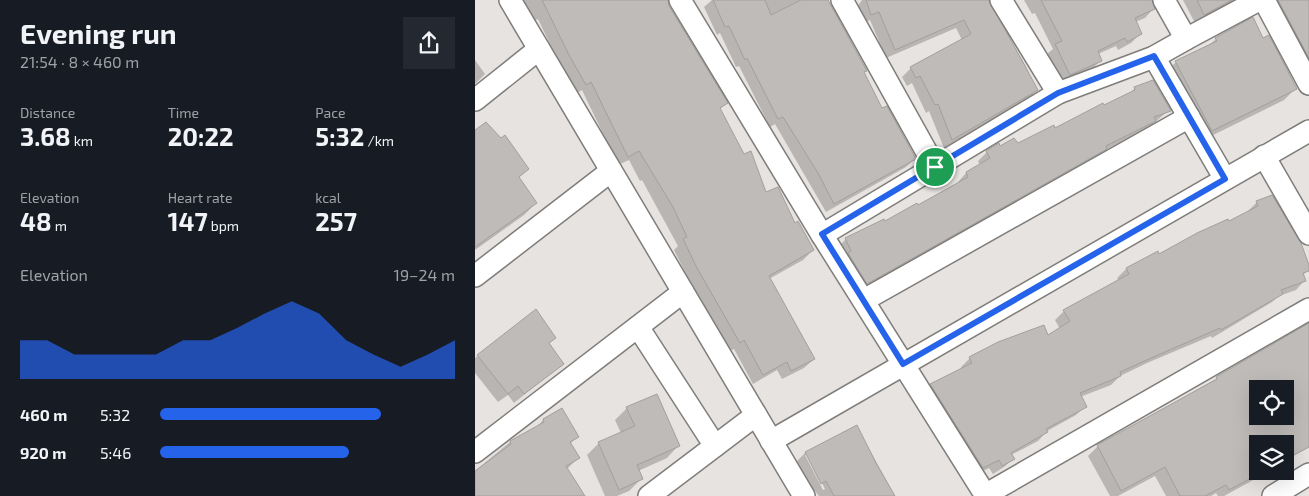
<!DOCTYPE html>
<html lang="en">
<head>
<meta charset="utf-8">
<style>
  :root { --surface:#171b24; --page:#242831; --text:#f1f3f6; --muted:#9ea1a6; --accent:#2563eb }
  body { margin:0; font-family:"Exo 2",sans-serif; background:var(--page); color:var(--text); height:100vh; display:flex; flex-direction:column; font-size:19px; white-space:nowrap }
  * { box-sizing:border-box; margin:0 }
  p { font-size:16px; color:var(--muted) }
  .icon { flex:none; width:28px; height:28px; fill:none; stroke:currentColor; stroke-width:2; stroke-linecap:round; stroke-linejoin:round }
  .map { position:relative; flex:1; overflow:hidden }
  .details { display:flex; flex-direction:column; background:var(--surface); width:475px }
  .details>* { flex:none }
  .fabs { position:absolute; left:774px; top:380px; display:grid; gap:10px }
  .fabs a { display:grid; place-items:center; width:45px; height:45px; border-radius:0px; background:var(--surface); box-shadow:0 5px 20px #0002; font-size:25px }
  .pin { position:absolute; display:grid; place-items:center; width:42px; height:42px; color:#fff; margin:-21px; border:2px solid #fff; border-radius:50%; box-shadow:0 1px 5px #0007 }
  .round { display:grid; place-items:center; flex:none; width:52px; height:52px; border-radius:0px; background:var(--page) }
  .summary { display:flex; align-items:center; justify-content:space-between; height:85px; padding:0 20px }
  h1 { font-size:28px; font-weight:700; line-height:38px }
  .metrics { display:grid; grid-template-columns:repeat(3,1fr); gap:8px; height:85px; padding:5px 20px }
  .metrics div { display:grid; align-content:center }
  .metrics b { font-size:25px; font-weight:700 }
  .metrics small { font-size:14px; font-weight:400 }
  .metrics p { font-size:14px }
  .chart { height:140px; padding:10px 20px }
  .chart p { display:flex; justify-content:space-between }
  .chart svg { width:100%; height:90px; margin-top:5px; fill:var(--accent); opacity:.7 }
  ul { padding:0 20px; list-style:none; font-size:16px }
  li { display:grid; grid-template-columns:80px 60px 1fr; align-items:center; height:38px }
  li i { height:12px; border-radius:6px; background:var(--accent) }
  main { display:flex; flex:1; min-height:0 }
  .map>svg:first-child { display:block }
</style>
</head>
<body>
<main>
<section class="details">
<div class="summary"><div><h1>Evening run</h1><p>21:54 · 8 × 460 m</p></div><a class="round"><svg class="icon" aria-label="share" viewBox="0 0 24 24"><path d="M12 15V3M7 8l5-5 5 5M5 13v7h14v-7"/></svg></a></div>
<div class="metrics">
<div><p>Distance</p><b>3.68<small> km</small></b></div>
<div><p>Time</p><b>20:22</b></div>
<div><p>Pace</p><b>5:32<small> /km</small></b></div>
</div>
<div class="metrics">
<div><p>Elevation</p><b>48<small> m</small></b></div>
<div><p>Heart rate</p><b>147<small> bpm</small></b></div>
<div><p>kcal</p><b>257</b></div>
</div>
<div class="chart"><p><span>Elevation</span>19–24 m</p>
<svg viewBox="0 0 160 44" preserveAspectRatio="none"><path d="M0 44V25L10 25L20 32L30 32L40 32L50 32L60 25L70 25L80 19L90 12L100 6L110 12L120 25L130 32L140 38L150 32L160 25V44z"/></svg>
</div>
<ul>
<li><b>460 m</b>5:32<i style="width:75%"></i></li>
<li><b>920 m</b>5:46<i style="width:64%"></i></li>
</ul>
</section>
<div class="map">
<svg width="834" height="496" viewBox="0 0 834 496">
  <rect width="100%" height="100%" fill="#e6e3e0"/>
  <!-- shadow -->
  <g fill="#0003" fill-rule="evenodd">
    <polygon points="48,0 192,0 193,7 251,103 244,110 291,193 320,225 338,250 328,260 294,279 339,359 329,368 307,379 302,370 278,384 259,349 255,351 213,278 199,250 203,246 167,180 165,181 154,160 143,165 107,90 102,93 85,65 63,19 59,21"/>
    <polygon points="237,0 353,0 406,110 440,159 431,167 351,212 300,124 295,127 264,66 261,67 245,33 242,35 229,7"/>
    <polygon points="387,0 513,0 514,7 549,63 562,90 553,99 469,148 454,111 451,113 437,83 432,86 427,77 436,68 487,40 481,28 411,58 395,20 388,23 382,7"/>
    <polygon points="549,0 677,0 678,9 670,18 660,22 665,34 656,43 643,50 641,46 623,54 626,60 617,69 586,83 572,54 578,49 560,13 557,14"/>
    <polygon points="708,0 764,0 720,23"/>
    <polygon points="788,0 834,0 834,76"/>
    <polygon points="741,39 821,88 809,100 724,142 688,74 700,63 733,46"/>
    <polygon points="0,60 10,74 0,84"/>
    <polygon points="660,88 694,110 671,130 630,150 622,157 383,292 362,248 371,239 410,223 484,184 483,182 491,173 505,165 503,161 512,152 523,145 525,148 542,145 652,96"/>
    <polygon points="0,131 52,169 43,178 61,203 49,215 0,250"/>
    <polygon points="782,202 833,270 828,275 829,281 821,290 804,296 797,302 737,338 736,336 672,363 645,376 636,385 605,397 610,406 601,415 572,431 563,441 536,455 538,459 529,467 518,474 514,468 499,476 447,394 456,385 487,369 486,367 495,358 572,337 585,329 580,320 589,311 644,281 642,278 651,269 774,213 773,211"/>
    <path d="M834 326V437L812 462 810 463V444H782V471H795L749 496H743L741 493 736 496H691L680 476 643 496H635L613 456 623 446ZM782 389H810V416H782Z"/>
    <polygon points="79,338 73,344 87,364 39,403 33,395 23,402 0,373 0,358 3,356"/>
    <polygon points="152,408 203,446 192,458 163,471 166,479 154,491 142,496 130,496 112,455 124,443 146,433 140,420"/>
    <polygon points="68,420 102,437 95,444 103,458 92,469 108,496 0,496 0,471 35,442 61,428"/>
    <path d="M382 427 420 496H344L340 491 336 493 320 463 330 453ZM330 455H333L350 489 348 490Z"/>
  </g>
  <!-- building -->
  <g fill="#bebbb8" stroke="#a2a09d" fill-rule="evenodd">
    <polygon points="67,0 193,0 194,6 253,103 245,108 269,154 276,151 291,192 303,187 320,223 323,221 339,250 294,276 340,359 316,371 312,362 288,375 269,340 265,343 222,268 208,239 212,237 198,207 164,151 153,157 116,82 111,85 94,55"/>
    <polygon points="238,0 290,0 296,15 326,0 353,0 392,71 389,72 407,108 412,106 441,159 359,204 343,173 308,117 303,119 272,58 270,60 254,26 250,27"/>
    <polygon points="391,0 514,0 563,90 477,140 463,104 460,105 445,76 441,78 435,67 496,34 489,20 420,50 404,12 396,15"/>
    <polygon points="566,0 677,0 680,9 660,18 667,34 652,42 650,38 623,51 627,61 595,75 580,44 587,41"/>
    <polygon points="722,0 757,0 729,15"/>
    <polygon points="803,0 834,0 834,58"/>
    <polygon points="778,17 788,38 794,35 822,89 737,131 700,61 742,41 740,38"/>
    <polygon points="678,80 696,111 679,117 681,121 631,146 632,149 392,284 373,253 376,251 370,238 409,219 410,221 442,203 443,205 493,177 491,172 515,158 511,151 524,143 525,146 539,138 543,143 579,125 580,128 628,103 629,105 660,90 659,87"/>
    <polygon points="11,122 26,138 30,135 54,169 44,177 62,203 0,247 0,130"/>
    <polygon points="797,195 826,243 834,265 834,271 828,273 831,281 806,290 808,294 746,330 745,328 683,355 645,372 646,376 605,393 612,407 571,429 573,432 536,453 540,459 527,466 524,460 508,468 455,384 497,363 494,357 523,342 569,325 573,335 595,321 588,310 654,274 651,268 683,251 684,254 722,233 753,219 754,221 783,206 781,201"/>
    <polygon points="61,309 81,338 74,343 89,364 49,394 43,386 33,394 2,355"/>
    <path d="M834 323V447L810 460V444H782V475L754 490 751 485 730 496H705L690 467 646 491 622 445 742 379 741 377ZM782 389H810V416H782Z"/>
    <polygon points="182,394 205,446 162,465 168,479 144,490 123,442 160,426 151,407"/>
    <polygon points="87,408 104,437 95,442 105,458 91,466 110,496 0,496 0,471 36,444 35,441 69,422 68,419"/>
    <polygon points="382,425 401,463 420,496 359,496 351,481 346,484 330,452"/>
  </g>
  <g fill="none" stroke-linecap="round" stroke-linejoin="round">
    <!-- minor casing -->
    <g stroke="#807e7b" stroke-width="24">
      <g id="minor">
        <polyline points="35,0 329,496"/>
        <polyline points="205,0 347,235 583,93 679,57 711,39"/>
        <polyline points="367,0 460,167"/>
        <polyline points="526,0 583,93"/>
        <polyline points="689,0 711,39 784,0"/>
        <polyline points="789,0 834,84"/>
        <polyline points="679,57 750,179"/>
        <polyline points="0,100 64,49"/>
        <polyline points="789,156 834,234"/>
        <polyline points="347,235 511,496"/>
        <polyline points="0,276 136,171"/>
        <polyline points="389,300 714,117"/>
        <polyline points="163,327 240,446"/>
        <polyline points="296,441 834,131"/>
        <polyline points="0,452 208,292"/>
        <polyline points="510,495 834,309"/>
        <polyline points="174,496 281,415"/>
        <polyline points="798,496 834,474"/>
      </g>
    </g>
    <!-- minor -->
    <use href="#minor" stroke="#fff" stroke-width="21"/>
  </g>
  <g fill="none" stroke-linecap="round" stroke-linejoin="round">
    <!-- route casing -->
    <g stroke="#fff" stroke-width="10">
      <polygon id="route" points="679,56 750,179 428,364 347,234 583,93"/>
    </g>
    <!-- route -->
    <use href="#route" stroke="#2563eb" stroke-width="6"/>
  </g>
</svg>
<div class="fabs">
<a><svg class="icon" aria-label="locate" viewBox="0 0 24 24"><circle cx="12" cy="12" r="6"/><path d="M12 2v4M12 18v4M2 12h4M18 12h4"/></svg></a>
<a><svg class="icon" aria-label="layers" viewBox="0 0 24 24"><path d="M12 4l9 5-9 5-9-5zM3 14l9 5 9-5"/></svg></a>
</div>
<div class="pin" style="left:460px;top:167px;background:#1e9e55"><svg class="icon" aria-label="arrive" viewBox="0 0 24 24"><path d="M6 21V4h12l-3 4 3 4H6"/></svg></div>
</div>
</main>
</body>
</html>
